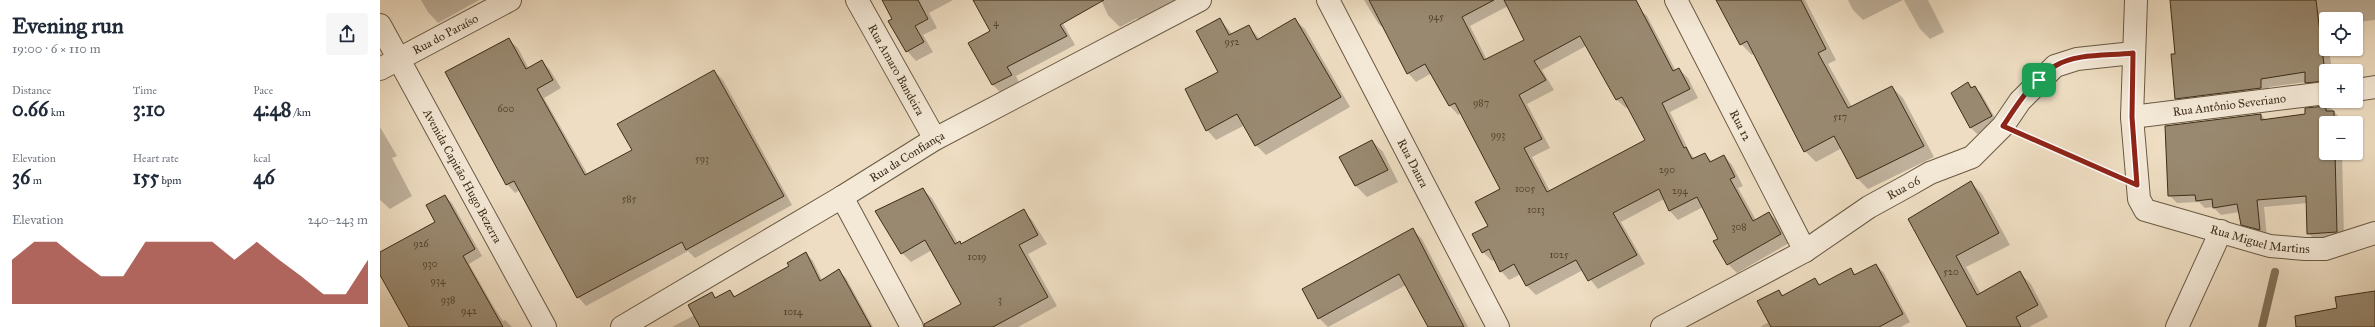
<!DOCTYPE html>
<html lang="en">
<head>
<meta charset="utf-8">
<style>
  :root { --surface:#fff; --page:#f6f6f7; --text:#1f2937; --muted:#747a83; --accent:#8f2418 }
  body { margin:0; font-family:"IM FELL Great Primer",serif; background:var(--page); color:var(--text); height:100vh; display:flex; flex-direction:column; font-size:15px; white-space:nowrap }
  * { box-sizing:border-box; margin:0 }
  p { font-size:13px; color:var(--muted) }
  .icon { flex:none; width:22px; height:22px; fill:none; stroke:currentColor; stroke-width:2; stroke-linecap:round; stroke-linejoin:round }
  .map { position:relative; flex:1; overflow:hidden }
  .panel { display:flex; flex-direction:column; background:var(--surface); width:380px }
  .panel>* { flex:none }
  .controls { position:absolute; left:1939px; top:12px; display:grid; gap:8px }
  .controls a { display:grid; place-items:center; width:44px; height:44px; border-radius:4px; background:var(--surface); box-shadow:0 1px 3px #0004; font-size:20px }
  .pin { position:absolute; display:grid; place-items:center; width:34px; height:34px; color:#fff; margin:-17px; border-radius:8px; box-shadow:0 2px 6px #0006 }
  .round { display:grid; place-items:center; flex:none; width:42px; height:42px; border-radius:4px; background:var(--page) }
  .head { display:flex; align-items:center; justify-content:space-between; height:68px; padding:0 12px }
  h1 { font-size:22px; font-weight:800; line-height:30px }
  .stats { display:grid; grid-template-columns:repeat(3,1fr); gap:6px; height:68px; padding:4px 12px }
  .stats div { display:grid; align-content:center }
  .stats b { font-size:20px; font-weight:800 }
  .stats small { font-size:11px; font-weight:400 }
  .stats p { font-size:11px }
  .chart { height:112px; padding:8px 12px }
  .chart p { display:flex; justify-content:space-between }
  .chart svg { width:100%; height:72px; margin-top:4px; fill:var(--accent); opacity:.7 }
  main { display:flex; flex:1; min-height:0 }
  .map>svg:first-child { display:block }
</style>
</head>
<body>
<main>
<section class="panel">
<div class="head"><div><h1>Evening run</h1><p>19:00 · 6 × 110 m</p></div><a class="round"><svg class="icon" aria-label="share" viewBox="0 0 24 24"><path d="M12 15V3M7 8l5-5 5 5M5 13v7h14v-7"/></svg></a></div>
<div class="stats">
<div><p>Distance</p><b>0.66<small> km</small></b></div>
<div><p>Time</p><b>3:10</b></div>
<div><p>Pace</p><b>4:48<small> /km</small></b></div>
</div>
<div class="stats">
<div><p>Elevation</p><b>36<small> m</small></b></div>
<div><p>Heart rate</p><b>155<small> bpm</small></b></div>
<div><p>kcal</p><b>46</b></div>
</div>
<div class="chart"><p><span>Elevation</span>240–243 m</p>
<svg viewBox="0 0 160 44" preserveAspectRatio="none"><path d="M0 44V17L10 6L20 6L30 17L40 27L50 27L60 6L70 6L80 6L90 6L100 17L110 6L120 17L130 27L140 38L150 38L160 17V44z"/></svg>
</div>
</section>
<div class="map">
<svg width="1995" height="327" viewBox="0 0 1995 327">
  <rect width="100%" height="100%" fill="#eeddc2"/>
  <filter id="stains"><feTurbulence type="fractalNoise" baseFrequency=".005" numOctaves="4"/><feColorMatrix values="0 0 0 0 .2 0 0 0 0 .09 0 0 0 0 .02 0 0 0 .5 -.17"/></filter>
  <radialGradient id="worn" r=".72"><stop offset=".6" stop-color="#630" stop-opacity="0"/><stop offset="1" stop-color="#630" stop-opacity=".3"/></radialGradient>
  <!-- shadow -->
  <g fill="#0003" fill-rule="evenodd">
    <polygon points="41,0 99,0 58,23 48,12"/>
    <polygon points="503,0 573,0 549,13 557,28 543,35 553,52 536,61 527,51 514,20"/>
    <polygon points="593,0 670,0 695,45 636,76 640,84 622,94 613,85 589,44 612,31"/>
    <polygon points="721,0 810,0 766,27 757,18 740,27 728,15"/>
    <path d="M984 0H1247L1267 16 1296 71 1299 69 1308 78 1318 98 1290 112 1310 153 1315 159 1325 154 1332 162 1344 156 1352 165 1363 186 1358 188 1376 220 1389 213 1398 222 1409 243 1357 273 1348 264 1339 239 1323 207 1298 220 1290 211 1284 199 1241 222 1265 264 1218 289 1203 270 1156 295 1147 286 1141 274 1129 280 1121 271 1115 260 1112 261 1103 252 1122 189 1081 113 1078 115 1070 106 1052 73 1036 82 1028 73 1006 31 998 23ZM1128 6 1145 40 1107 60 1090 26ZM1206 46 1237 100 1246 108 1248 107 1267 140 1170 191 1152 157 1170 148 1147 104 1174 90 1162 70Z"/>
    <polygon points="1337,0 1425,0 1456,60 1448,64 1472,107 1512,87 1523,98 1554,157 1488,189 1478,179 1462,148 1436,162 1425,151 1375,53 1372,55 1361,44"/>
    <polygon points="1468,0 1523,0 1483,20 1473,10"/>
    <polygon points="1524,0 1548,0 1564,32 1550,39 1540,29"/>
    <polygon points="1791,0 1995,0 1995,20 1976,22 1976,19 1946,19 1946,49 1949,49 1952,71 1946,71 1946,90 1934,91 1925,82 1889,87 1889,97 1805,107 1796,99 1797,55"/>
    <polygon points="840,19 852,34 868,26 880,39 915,20 925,29 970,107 886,155 876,145 865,125 836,140 827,130 840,73"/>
    <polygon points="129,40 138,48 149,69 162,61 170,70 181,88 164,98 208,175 254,150 334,71 343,80 412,205 315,258 308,251 206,306 198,297 140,190 135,193 127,184"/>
    <polygon points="1588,84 1601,93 1618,123 1597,134 1591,128 1572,93"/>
    <polygon points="1949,106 1961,119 1961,123 1946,123 1946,153 1962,153 1964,239 1936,241 1928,233 1927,203 1884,207 1887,237 1869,232 1862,224 1859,212 1841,215 1833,207 1825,208 1819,202 1797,203 1789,195 1881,115 1886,120 1926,115 1926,109"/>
    <polygon points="0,127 17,156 12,158 32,196 10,209 0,200"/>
    <polygon points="992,141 1003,152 1018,182 987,197 976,186"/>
    <polygon points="1591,182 1602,194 1630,245 1586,267 1601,294 1640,273 1651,284 1668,317 1649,327 1599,327 1530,220"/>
    <polygon points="542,189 552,198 578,243 582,245 643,211 652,220 667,244 648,254 677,306 638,327 572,327 582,304 552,250 531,262 522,253 497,211"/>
    <polygon points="65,196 72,203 102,256 89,264 115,309 123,321 125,320 132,327 30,327 0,273 0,253 57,223"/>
    <polygon points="1033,230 1042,239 1088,327 1049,327 1026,285 948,327 939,318"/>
    <polygon points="426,253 433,261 442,280 459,271 466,278 493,327 292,327 315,315 331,294 336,298 350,291 356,297 410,267"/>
    <polygon points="1496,265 1504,273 1530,322 1521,327 1380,327 1389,322 1399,291 1404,296 1435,280 1441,286 1470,269 1477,275"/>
  </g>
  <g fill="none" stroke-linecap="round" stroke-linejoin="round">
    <!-- stream -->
    <polyline stroke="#83735b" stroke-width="8" points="1882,327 1895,272"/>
  </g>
  <!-- building -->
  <g fill="#998970" stroke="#3d2d18" fill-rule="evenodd">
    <polygon points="502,0 538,0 548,19 535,26 544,42 526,52 508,21 512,19"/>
    <polygon points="593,0 724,0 680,25 687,36 627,67 632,75 612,85 588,43 610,31"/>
    <path d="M989 0H1114L1082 17 1104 60 1144 40 1124 0H1256L1293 71 1299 68 1310 89 1282 103 1304 148 1306 147 1312 159 1325 153 1330 162 1344 155 1355 177 1350 179 1373 221 1389 212 1401 234 1347 265 1333 241 1338 239 1317 197 1289 211 1279 189 1233 213 1257 255 1208 281 1196 260 1146 286 1134 264 1120 272 1109 249 1102 253 1092 234 1108 226 1095 202 1120 189 1075 103 1069 106 1045 64 1027 74ZM1200 36 1236 100 1242 97 1265 140 1167 192 1144 148 1162 139 1139 95 1166 80 1154 61Z"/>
    <polygon points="1336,0 1421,0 1446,49 1438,53 1468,108 1512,86 1544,146 1477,179 1454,136 1424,152 1367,41 1360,45"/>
    <polygon points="1790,0 1936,0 1946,81 1925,83 1925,72 1881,79 1881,88 1795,99 1791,54 1795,54"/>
    <polygon points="840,18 849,35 869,25 877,40 915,18 961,97 875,146 857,114 826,131 805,89 838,72 816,31"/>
    <polygon points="129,38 146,69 162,60 173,80 157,89 205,175 252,150 237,124 334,70 404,196 306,250 302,242 197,298 134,181 126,185 65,72"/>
    <polygon points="1588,82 1591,88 1595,86 1612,116 1590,128 1571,93"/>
    <polygon points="1946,106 1946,111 1954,111 1954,123 1946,123 1946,153 1955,153 1957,232 1927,234 1926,196 1877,200 1880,230 1861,225 1857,204 1833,208 1832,199 1816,201 1815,195 1788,196 1785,126 1881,114 1881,120 1925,114 1925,108"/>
    <polygon points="992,140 1008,170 975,186 959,157"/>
    <polygon points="1591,181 1619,233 1576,256 1597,295 1640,271 1658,305 1636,317 1641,327 1587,327 1528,219"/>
    <polygon points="543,188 575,244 580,241 581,244 644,209 658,235 639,245 668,297 613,327 544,327 544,324 581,304 545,240 521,254 495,211"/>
    <polygon points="65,195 95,249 83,256 123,327 29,327 0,275 0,252 55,222 46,205"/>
    <polygon points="1033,228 1084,327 1048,327 1019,274 938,319 922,289"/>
    <polygon points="426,252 440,281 459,269 491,327 320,327 308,305 332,292 335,298 350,290 354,297 409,266 407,263"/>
    <polygon points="1496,264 1523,314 1499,327 1391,327 1377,301 1399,290 1402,296 1435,278 1439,285 1471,268 1474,275"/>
    <polygon points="1995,291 1995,327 1916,327 1915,316 1957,308 1955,297"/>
  </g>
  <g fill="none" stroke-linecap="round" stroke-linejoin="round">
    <!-- minor casing -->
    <g stroke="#695942" stroke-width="24">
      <g id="minor">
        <path id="s1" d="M477 0 555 139"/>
        <path id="s2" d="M948 0 1118 327"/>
        <path id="s3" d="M1296 0 1425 251"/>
        <path id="s4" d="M1756 0 1752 117 1759 199 1765 210 1890 246 1925 249H1945L1995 233"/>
        <path id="s5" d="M0 25 165 327"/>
        <path id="s6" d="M0 69 130 0"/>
        <polyline points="1976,90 1995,87"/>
        <path id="s7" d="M1752 117 1946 93"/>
        <polyline points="462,197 532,327"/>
        <path id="s8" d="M242 327 462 197 555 139 820 0"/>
        <path id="s9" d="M1282 327 1425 251 1489 207 1529 185 1550 173 1592 157 1623 126 1640 101 1675 66 1697 59 1753 53"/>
        <polyline points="1797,327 1841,231"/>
      </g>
    </g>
    <!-- path -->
    <polyline stroke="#3d2d18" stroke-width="2.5" stroke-dasharray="3 2" stroke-linecap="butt" points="1646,136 1731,173"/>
    <!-- minor -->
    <use href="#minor" stroke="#f4e9d7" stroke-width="22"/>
  </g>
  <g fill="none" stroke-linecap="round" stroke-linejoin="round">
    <!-- route casing -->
    <g stroke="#fff" stroke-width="8">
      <path id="route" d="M1753 53 1752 117 1757 185 1623 126C1637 105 1652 80 1675 66 1696 53 1729 56 1753 53Z"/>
    </g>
    <!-- route -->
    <use href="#route" stroke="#8f2418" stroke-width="5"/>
  </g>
  <g text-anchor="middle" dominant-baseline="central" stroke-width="4" stroke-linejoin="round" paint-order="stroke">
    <!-- number labels -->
    <g font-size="10" fill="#54442e">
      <text x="1056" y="17">945</text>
      <text x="616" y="23">4</text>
      <text x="852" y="42">952</text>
      <text x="1101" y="103">987</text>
      <text x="126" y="109">600</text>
      <text x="1460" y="117">517</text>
      <text x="1118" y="135">993</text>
      <text x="322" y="159">593</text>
      <text x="1287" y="170">290</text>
      <text x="1145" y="189">1005</text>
      <text x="1300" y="191">294</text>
      <text x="249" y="199">585</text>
      <text x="1156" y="210">1013</text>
      <text x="1359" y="227">308</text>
      <text x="41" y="244">926</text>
      <text x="1179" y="255">1025</text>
      <text x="597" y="257">1019</text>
      <text x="50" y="264">930</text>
      <text x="1571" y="272">520</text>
      <text x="58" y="281">934</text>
      <text x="68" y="300">938</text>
      <text x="620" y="300">3</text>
      <text x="89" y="311">942</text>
      <text x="413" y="312">1014</text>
    </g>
    <!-- street labels -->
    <g font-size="12" fill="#3d2d18" stroke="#f4e9d7">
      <text stroke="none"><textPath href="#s6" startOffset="74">Rua do Paraíso</textPath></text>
      <text stroke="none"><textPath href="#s1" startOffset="80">Rua Amaro Bandeira</textPath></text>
      <text stroke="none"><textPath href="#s7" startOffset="98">Rua Antônio Severiano</textPath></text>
      <text stroke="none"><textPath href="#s3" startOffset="141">Rua 12</textPath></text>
      <text stroke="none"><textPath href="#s8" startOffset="332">Rua da Confiança</textPath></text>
      <text stroke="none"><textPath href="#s2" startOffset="184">Rua Daura</textPath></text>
      <text stroke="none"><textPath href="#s5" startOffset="172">Avenida Capitão Hugo Bezerra</textPath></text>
      <text stroke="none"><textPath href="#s9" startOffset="279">Rua 06</textPath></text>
      <text stroke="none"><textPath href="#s4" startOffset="331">Rua Miguel Martins</textPath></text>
    </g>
  </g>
  <rect width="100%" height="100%" filter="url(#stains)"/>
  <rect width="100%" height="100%" fill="url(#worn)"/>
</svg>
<div class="controls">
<a><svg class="icon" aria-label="locate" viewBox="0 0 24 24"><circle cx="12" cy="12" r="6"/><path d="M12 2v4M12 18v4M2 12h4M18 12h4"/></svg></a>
<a>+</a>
<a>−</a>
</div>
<div class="pin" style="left:1659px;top:80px;background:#1e9e55"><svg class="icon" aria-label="arrive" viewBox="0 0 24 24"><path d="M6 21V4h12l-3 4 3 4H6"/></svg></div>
</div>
</main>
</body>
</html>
